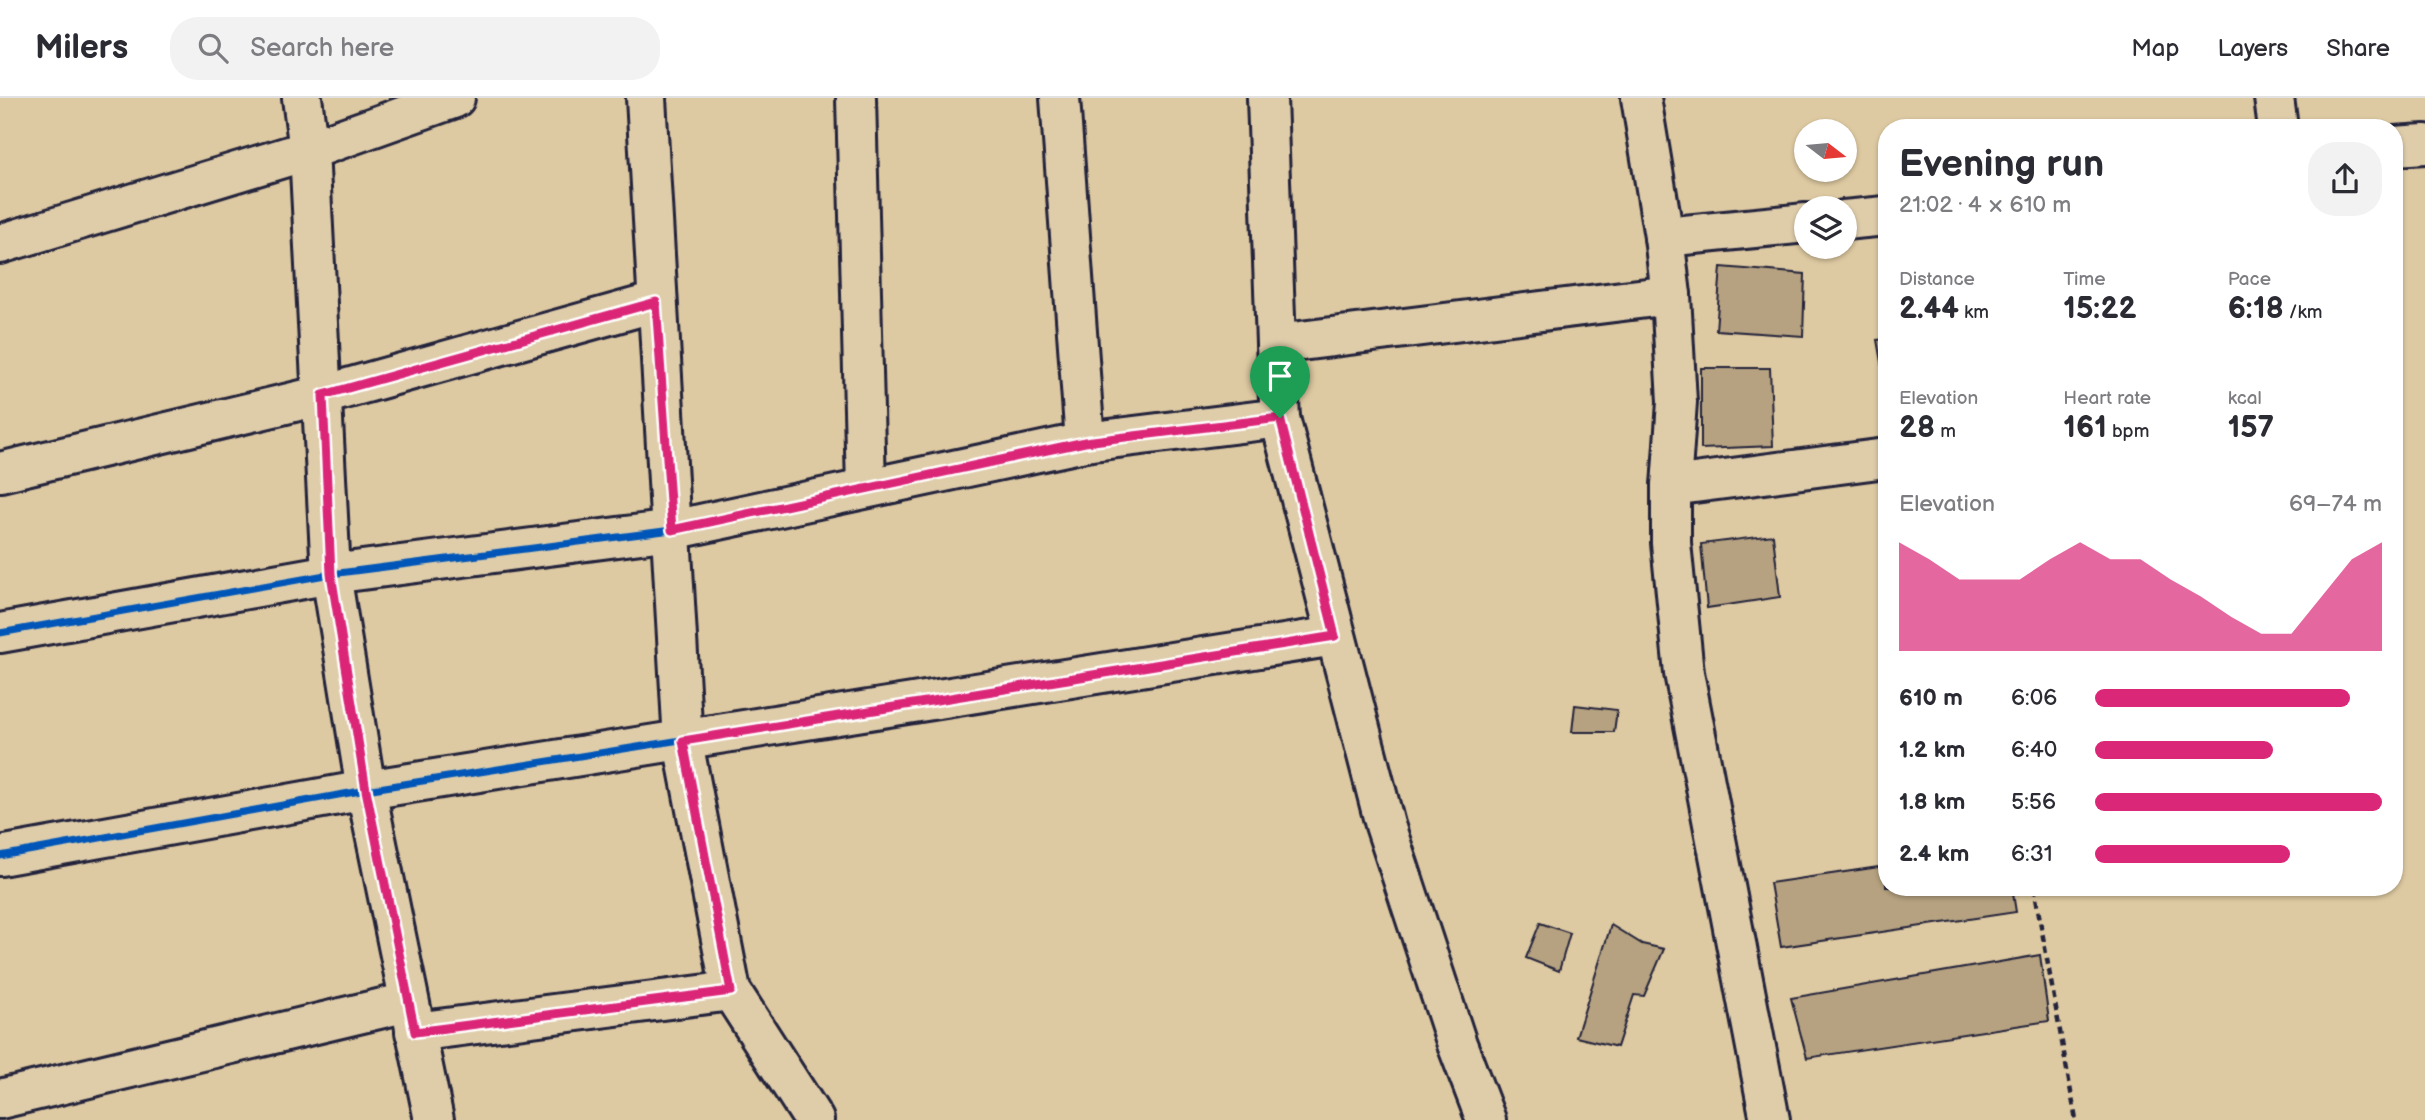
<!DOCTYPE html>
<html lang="en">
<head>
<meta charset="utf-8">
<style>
  :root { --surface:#fff; --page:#f2f2f3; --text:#2b2b33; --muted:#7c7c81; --line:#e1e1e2; --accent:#db2777 }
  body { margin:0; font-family:"Balsamiq Sans",sans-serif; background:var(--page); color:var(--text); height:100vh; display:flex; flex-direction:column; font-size:26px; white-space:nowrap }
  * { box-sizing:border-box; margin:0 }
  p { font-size:23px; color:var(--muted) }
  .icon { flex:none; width:38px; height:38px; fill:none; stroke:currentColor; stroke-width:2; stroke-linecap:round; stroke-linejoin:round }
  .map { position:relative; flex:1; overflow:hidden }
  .panel { position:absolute; left:1878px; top:21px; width:525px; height:777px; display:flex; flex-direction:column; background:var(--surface); border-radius:28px; box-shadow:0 2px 5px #0004 }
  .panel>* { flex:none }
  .needle { width:46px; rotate:106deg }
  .fabs { position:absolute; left:1794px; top:21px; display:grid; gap:14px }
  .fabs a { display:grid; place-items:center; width:63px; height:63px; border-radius:50%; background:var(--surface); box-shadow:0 2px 5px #0004; font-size:35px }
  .pin { position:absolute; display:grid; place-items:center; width:60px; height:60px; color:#fff; margin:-72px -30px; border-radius:50% 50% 50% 0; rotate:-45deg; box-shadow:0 0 7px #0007 }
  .pin .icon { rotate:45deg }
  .round { display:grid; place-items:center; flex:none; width:74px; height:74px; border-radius:28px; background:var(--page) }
  .summary { display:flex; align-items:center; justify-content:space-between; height:119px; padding:0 21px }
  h1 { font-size:38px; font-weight:700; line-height:52px }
  .stats { display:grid; grid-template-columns:repeat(3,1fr); gap:10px; height:119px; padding:7px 21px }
  .stats div { display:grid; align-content:center }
  .stats b { font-size:30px; font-weight:700 }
  .stats small { font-size:19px; font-weight:400 }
  .stats p { font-size:19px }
  .chart { height:196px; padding:14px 21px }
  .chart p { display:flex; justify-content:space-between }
  .chart svg { width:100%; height:126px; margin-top:7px; fill:var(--accent); opacity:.7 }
  ul { padding:0 21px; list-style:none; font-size:23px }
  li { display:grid; grid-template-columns:112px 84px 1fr; align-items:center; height:52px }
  li i { height:18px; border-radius:9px; background:var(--accent) }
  header { display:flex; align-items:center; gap:42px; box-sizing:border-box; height:98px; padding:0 35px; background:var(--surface); border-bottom:2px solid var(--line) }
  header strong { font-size:33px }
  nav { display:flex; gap:38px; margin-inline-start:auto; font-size:24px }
  .search { width:490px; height:63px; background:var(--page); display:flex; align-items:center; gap:18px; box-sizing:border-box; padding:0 24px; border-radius:28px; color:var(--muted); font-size:26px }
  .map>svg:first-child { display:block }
</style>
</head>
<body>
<header>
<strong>Milers</strong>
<div class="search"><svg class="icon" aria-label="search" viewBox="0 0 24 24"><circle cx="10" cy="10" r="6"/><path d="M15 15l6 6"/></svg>Search here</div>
<nav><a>Map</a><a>Layers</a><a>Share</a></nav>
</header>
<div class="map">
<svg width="2425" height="1022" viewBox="0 0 2425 1022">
  <rect width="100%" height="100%" fill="#decaa2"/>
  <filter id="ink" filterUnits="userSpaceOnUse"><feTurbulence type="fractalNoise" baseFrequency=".0143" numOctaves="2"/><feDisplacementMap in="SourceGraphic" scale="14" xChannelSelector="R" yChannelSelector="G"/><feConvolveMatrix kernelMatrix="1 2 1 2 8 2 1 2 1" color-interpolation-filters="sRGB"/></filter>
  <g filter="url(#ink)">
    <!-- building -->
    <g fill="#b6a280" stroke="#22223b" stroke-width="2">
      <polygon points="1721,169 1805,176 1803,238 1716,232"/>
      <polygon points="1886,241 1886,291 1877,242"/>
      <polygon points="1701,270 1770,270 1773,348 1701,351"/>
      <polygon points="1773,437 1780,499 1707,510 1701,446"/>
      <polygon points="1575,607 1617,612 1614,634 1572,634"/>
      <polygon points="1886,768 1886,789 2012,789 2016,814 1781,849 1770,785"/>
      <polygon points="1540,825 1570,835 1559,873 1526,860"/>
      <polygon points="1611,827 1642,846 1664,851 1644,898 1634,897 1617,949 1576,939"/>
      <polygon points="2040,857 2049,923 1807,960 1791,900"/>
    </g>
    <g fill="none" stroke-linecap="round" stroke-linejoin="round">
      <!-- minor casing -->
      <g stroke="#22223b" stroke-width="44">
        <g id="minor">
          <polyline points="302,0 309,52 331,476 366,692 434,1022"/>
          <polyline points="646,0 683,644 731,893 814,1022"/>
          <polyline points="856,0 866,390"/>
          <polyline points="1060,0 1085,344"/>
          <polyline points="1267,0 1276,246 1280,320 1385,727 1457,946 1486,1022"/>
          <polyline points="1641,0 1664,139 1671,197 1677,304 1671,388 1671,445 1684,575 1770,1022"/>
          <polyline points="2274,0 2278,30"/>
          <polyline points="2394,48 2425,46"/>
          <polyline points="1844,122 1886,118"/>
          <polyline points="1664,139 1806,125"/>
          <polyline points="0,146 309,52 455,0"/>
          <polyline points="1276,246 1671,197"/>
          <polyline points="0,374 323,297 656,204"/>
          <polyline points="1671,388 1886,360"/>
          <polyline points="0,535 331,476 672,432 1085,344 1280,320"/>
          <polyline points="0,758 366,692 1335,538"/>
          <polyline points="415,934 731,893"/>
          <polyline points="0,1001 408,904"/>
        </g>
      </g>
      <!-- path -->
      <polyline stroke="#22223b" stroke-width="4.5" stroke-dasharray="7 5" stroke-linecap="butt" points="2034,789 2076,1022"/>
      <!-- minor -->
      <use href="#minor" stroke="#dfcdaa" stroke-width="38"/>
      <!-- cycleway casing -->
      <g stroke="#dfcdaa" stroke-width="11">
        <g id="cycleway">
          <polyline points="0,535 331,476 672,432 1085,344 1280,320"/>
          <polyline points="0,758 366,692 1335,538"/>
        </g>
      </g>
      <!-- cycleway -->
      <use href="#cycleway" stroke="#0057b8" stroke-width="7"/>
    </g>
  </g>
  <g fill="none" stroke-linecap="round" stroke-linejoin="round" filter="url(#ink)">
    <!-- route casing -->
    <g stroke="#fff" stroke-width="14">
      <polygon id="route" points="656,204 672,432 1085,344 1280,320 1335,538 683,643 731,893 415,934 366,692 331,476 323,297"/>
    </g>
    <!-- route -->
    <use href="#route" stroke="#db2777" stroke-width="9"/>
  </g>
</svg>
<div class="fabs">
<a><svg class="needle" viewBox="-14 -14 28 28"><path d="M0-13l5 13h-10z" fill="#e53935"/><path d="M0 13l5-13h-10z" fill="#7c7c81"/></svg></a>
<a><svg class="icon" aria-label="layers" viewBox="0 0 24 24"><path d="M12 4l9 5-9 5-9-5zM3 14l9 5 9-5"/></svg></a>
</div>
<div class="pin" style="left:1280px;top:320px;background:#1e9e55"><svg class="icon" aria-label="arrive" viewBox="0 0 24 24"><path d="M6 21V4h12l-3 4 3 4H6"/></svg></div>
<section class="panel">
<div class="summary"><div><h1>Evening run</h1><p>21:02 · 4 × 610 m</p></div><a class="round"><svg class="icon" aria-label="share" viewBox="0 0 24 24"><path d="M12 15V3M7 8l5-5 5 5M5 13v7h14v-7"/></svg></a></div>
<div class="stats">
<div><p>Distance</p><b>2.44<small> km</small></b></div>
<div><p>Time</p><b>15:22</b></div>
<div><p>Pace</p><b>6:18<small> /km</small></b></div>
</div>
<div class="stats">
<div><p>Elevation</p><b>28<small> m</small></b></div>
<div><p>Heart rate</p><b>161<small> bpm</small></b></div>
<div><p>kcal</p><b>157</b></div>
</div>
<div class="chart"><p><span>Elevation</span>69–74 m</p>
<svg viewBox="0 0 160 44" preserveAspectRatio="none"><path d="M0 44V6L10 12L20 19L30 19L40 19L50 12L60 6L70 12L80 12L90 19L100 25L110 32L120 38L130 38L140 25L150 12L160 6V44z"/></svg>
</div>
<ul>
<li><b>610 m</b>6:06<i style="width:89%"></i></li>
<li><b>1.2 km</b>6:40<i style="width:62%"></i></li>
<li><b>1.8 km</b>5:56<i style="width:100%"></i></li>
<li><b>2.4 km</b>6:31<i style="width:68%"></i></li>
</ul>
</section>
</div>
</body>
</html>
